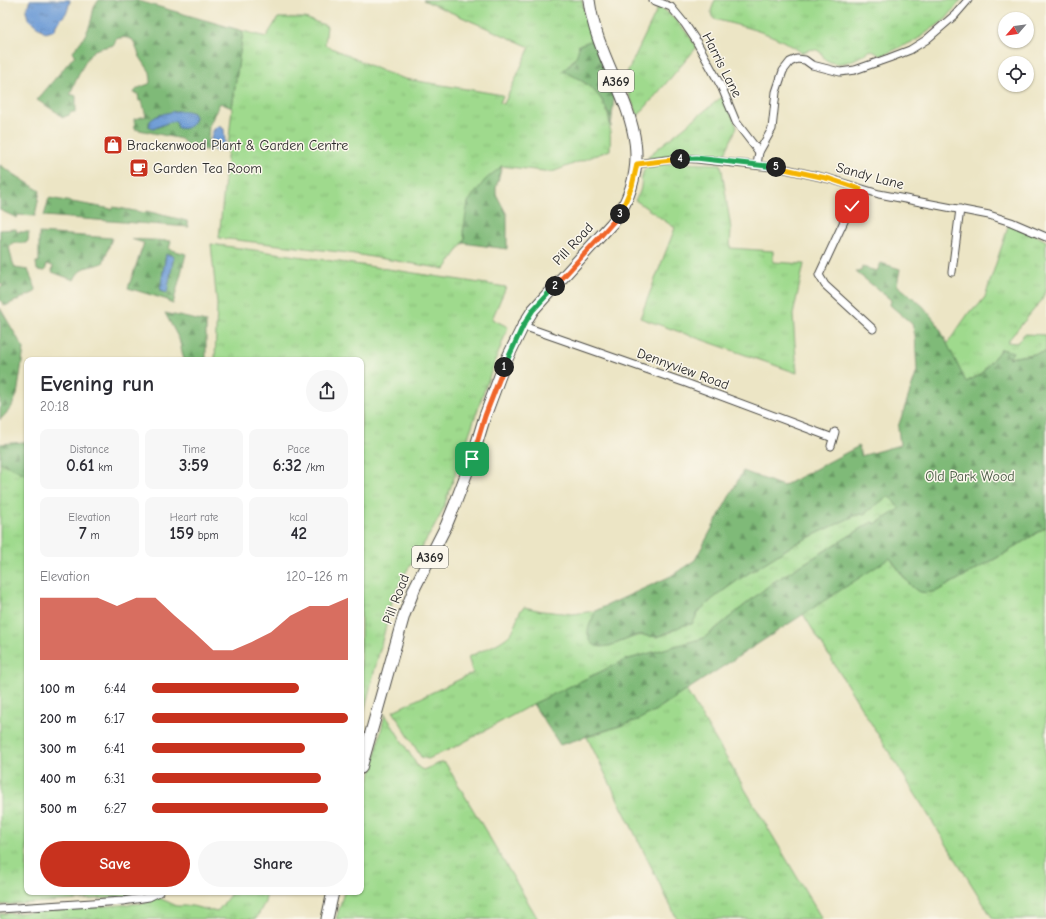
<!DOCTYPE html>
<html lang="en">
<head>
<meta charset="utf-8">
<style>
  :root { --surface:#fff; --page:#f7f7f7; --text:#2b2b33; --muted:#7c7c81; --accent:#c8321e }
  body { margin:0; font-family:"Comic Neue",sans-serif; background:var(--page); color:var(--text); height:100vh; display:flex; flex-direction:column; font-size:15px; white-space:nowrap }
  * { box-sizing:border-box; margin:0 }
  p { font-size:13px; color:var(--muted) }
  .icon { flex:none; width:22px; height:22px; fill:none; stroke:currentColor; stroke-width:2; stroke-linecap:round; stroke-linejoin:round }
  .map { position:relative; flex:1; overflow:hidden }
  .panel { position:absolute; left:24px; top:357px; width:340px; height:538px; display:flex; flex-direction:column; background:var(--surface); border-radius:8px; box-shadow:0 1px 3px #0004 }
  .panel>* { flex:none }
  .needle { width:26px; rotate:242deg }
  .buttons { position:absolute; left:998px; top:12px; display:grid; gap:8px }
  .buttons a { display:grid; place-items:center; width:36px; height:36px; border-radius:50%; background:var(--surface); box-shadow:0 1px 3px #0004; font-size:20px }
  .pin { position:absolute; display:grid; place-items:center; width:34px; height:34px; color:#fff; margin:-17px; border-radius:8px; box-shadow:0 2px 6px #0006 }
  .km { position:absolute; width:20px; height:20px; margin:-10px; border-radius:50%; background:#222; color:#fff; font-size:11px; line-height:20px; text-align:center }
  .round { display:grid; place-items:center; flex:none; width:42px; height:42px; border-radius:21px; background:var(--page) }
  .overview { display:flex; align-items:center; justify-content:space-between; height:68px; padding:0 16px }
  h1 { font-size:22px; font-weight:700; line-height:30px }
  .figures { display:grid; grid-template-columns:repeat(3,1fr); gap:6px; height:68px; padding:4px 16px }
  .figures div { display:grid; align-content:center; border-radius:8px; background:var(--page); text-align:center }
  .figures b { font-size:17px; font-weight:700 }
  .figures small { font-size:11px; font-weight:400 }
  .figures p { font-size:11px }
  .chart { height:112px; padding:8px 16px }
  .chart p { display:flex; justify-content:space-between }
  .chart svg { width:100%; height:72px; margin-top:4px; fill:var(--accent); opacity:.7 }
  .cta { display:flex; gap:8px; margin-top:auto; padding:8px 16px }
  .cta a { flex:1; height:46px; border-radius:24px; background:var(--accent); color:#fff; font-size:16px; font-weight:700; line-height:46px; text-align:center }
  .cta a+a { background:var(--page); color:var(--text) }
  ul { padding:0 16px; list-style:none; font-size:13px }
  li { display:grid; grid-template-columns:64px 48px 1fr; align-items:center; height:30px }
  li i { height:10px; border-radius:5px; background:var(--accent) }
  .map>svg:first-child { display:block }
</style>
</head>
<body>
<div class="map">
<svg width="1046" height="919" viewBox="0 0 1046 919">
  <defs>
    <pattern id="grass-tufts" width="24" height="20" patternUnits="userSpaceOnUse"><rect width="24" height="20" fill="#9fda8d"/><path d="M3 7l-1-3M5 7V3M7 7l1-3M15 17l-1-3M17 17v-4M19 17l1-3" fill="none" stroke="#89bb7a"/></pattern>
    <pattern id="forest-firs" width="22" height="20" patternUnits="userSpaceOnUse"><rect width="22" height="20" fill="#7fba78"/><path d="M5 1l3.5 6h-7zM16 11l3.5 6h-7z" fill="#689763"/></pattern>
    <pattern id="water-ripples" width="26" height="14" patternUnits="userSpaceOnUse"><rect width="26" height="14" fill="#6e9cd6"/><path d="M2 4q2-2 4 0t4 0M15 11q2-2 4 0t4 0" fill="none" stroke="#5b7fae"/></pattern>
  </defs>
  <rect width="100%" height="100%" fill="#fbf7ec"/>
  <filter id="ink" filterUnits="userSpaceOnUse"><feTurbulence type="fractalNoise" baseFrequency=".025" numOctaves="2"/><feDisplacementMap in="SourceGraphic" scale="8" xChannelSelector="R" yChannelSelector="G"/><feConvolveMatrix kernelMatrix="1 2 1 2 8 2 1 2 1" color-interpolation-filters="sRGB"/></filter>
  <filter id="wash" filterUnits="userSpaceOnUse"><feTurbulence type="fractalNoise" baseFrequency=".012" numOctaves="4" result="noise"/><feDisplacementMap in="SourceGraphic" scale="16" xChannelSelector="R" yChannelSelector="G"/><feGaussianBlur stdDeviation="0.9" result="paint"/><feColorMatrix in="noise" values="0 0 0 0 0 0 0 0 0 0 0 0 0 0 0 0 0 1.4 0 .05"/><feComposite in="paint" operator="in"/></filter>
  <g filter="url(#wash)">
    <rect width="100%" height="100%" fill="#ece5c5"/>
    <!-- grass -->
    <g fill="url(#grass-tufts)" stroke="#65825c">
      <path d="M423 0H582L587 24 593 40 579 45 578 54 568 66C578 81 584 81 595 92 611 108 611 129 610 150L552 172 501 166 463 232 465 238 463 243 445 269 348 253 219 238 232 108 243 31 266 37 278 18H305L327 26 325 45 382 71 405 79 503 95 500 103 504 104 530 47Z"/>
      <path d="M715 0H961L946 19 916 40 881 56 871 50C858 58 841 69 826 60 824 58 822 54 820 52 814 47 808 50 802 53 776 33 744 27 714 19 708 13 713 7 715 0Z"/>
      <path d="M659 6C676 18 685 30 697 47L638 116 623 81Z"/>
      <polygon points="723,96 737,127 723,158 697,156 649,158 647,157"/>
      <path d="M677 163 721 164 731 229 730 248 773 251V262L804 264 793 315 797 373 640 318 675 228 635 200C637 197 639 194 640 191 643 182 639 171 649 166Z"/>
      <polygon points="1009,224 1036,235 1046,241 1046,289 1042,300 1007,342 1017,343 1024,334 1046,335 1046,352 1008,358 1013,352 1001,349 980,375 966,382 947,344 970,311 977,307 985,297"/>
      <polygon points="211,244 368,266 506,287 492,319 508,327 483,394 442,512 433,529 406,572 394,594 361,724 361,360 215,360 217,304"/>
      <polygon points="0,462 27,475 27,892 154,892 141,896 0,905"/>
      <path d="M887 497H890L900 509 875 524 872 522 772 583 704 638 625 660 533 704 457 746 428 759 421 757 393 711 473 673 468 657C480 651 507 642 513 630 517 622 517 613 524 607L542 611 573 614 595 611 594 618 589 626 609 646 639 635 657 637 669 633 680 626 692 624 699 610 720 593 741 578 793 545 856 515 864 514Z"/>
      <path d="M1046 527V919H993L803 614 890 557C896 566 909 588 919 591 925 594 931 592 937 591L1004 554Z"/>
      <polygon points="686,690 822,919 677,919 587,737 638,720 656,710"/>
      <polygon points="385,714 418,767 423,770 442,762 446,764 538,919 336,919 344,892 361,892 361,815"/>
      <polygon points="232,892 267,892 265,902 256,919 0,919 0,914 31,912 145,903 157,897 177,906 192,906 217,912"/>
    </g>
    <!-- forest -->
    <g fill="url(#forest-firs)" stroke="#557252" fill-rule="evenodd">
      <path d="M99 0H135L243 31 232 108 220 103 209 126 207 150 186 148 185 143 181 139 135 129 134 119 146 116 142 101H139L138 94 134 93C136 88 143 86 149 84L151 80 150 72 140 57 133 40C127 37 122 37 116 39L114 45C108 47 101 47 95 50 87 54 74 85 70 94L76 96V112H72L69 115 62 118 58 113 37 100 75 55 73 51C80 43 87 34 90 24 94 13 91 9 99 0ZM176 111 191 112 195 116 194 121 178 128 176 122 174 121 167 123 153 129 149 127V122L157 116Z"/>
      <path d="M593 40 612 88 614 98 611 127C610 120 609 112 605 106 598 89 578 77 562 71 572 64 578 57 579 45Z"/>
      <polygon points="0,165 40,191 35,216 18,215 17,218 0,210"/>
      <polygon points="502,166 496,188 496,194 507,215 507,249 463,243 465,238 463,232 468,202 485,180"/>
      <polygon points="49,198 112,209 113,207 146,213 146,211 187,221 189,227 44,216"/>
      <polygon points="16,229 17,232 29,232 28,241 26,243 12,243 9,247 12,260 15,268 28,270 36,289 35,292 5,306 0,300 0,287 3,286 0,283 0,230"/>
      <path d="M39 233 112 238 103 263C89 268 81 265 74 280L52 272 53 266 47 264 45 271 37 270 36 262H39Z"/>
      <path d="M131 239 171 241 169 249 186 254 173 304 168 302V300L128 288 144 243ZM166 254 174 256 166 293 160 291Z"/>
      <path d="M881 263 900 269 897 285 923 306 938 325 966 382 980 375 1001 349 1013 352 1009 358 1046 352V527L1004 554 937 591C931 592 925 594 918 591 909 587 897 566 890 558L656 710 638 720 560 745 533 704 625 660 704 638 772 583 872 522 875 524 900 509 890 497H887L864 514 856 515 793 545 741 578 720 593 700 610 692 624C683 623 669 633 659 636 652 638 644 634 637 635 624 639 592 660 588 634 587 626 594 618 595 611L671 576 695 560 743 471 783 486 859 446 861 456 900 445 898 427 917 371 915 335 912 324 890 305 891 300 856 272H860L862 267 877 271Z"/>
      <polygon points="0,308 24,349 17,395 11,408 0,420"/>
      <polygon points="165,313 206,322 206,360 184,360 179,339"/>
      <polygon points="25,442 27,447 27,475 0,462 0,444"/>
    </g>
    <!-- water -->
    <g fill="url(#water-ripples)" stroke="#4c6480">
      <polygon points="30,0 70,0 70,1 67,12 56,25 55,30 46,33 28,19 26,11"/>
      <path d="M176 111H187L193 113 195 117C193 126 187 130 178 128L176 122 174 121 167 123 153 129 149 127 150 121C157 114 167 113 176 111Z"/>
      <path d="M217 126 221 127 224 129 225 141V146L223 150 215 151 211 148C211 140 210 132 217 126Z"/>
      <polygon points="166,254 174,256 167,293 160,291"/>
    </g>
  </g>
  <g filter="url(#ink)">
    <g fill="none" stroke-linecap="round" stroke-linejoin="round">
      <!-- minor casing -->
      <g stroke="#484742" stroke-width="9">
        <g id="minor">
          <polyline points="653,0 671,7 685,24 695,39 722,88 736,122 759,152"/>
          <polyline points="637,164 681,158 696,159 781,168 830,179 879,194 989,215 1011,222 1046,237"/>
          <polyline points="757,165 759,152 772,129 776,92 783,71 790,62 797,59 805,60 812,65 840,72 855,70 889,58 910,50 926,40 955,15 968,0"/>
          <polyline points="859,189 819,275 825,285 873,329"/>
          <polyline points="952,272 960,209"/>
          <polyline points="523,326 686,383 833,438"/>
          <polyline points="831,446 835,432"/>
          <polyline points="0,909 123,901 149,897 159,892"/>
        </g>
      </g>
      <!-- primary casing -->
      <g stroke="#484742" stroke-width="13">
        <g id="primary">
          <path d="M361 768 404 615 415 587 446 526 455 504 472 459 485 416 504 365 523 326 533 310 616 219C670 136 599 80 589 0"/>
          <polyline points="327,919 333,892"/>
        </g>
      </g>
      <!-- minor -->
      <use href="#minor" stroke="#fff" stroke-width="7"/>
      <!-- primary -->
      <use href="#primary" stroke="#fff" stroke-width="11"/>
    </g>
  </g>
  <g fill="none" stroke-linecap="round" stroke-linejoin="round" filter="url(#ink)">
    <!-- split-1 casing -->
    <g stroke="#fff" stroke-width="8">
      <polyline id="split-1" points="472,459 485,416 504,367"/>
    </g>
    <!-- split-2 casing -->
    <g stroke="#fff" stroke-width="8">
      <polyline id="split-2" points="504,367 523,326 533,310 555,286"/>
    </g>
    <!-- split-3 casing -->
    <g stroke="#fff" stroke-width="8">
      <polyline id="split-3" points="555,286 598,239 620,214"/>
    </g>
    <!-- split-4 casing -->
    <g stroke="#fff" stroke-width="8">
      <polyline id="split-4" points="620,214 632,186 637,164 680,159"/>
    </g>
    <!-- split-5 casing -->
    <g stroke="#fff" stroke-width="8">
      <polyline id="split-5" points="680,159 696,158 776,167"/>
    </g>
    <!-- split-6 casing -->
    <g stroke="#fff" stroke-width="8">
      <polyline id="split-6" points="776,167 830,179 860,189 852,206"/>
    </g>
    <!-- split-1 -->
    <use href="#split-1" stroke="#f0652b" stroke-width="5"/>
    <!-- split-2 -->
    <use href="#split-2" stroke="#22a559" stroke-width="5"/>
    <!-- split-3 -->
    <use href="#split-3" stroke="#f0652b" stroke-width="5"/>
    <!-- split-4 -->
    <use href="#split-4" stroke="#f5b400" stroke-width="5"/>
    <!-- split-5 -->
    <use href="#split-5" stroke="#22a559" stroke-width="5"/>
    <!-- split-6 -->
    <use href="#split-6" stroke="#f5b400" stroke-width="5"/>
  </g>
  <!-- icons -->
  <defs>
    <g id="shop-square" transform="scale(1)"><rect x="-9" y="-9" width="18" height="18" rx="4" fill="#c8321e" stroke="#fbf7ec"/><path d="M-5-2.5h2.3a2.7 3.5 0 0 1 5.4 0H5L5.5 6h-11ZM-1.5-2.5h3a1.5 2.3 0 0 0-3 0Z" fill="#fff"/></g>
    <g id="cafe-square" transform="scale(1)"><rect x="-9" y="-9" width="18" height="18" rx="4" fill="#c8321e" stroke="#fbf7ec"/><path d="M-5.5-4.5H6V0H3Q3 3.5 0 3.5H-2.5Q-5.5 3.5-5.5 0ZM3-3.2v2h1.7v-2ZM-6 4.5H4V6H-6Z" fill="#fff"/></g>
  </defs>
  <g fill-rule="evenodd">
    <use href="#shop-square" x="113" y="145"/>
    <use href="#cafe-square" x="139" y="168"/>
  </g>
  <g text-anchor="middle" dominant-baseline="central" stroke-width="3" stroke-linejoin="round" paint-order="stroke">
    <!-- shield labels -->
    <g fill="#fbf7ec" stroke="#696865" stroke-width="1">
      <rect x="598" y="70" width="36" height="22" rx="3"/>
      <rect x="412" y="546" width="36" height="22" rx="3"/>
    </g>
    <g font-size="13" font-weight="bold" fill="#2b2b2b">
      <text x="616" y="81">A369</text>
      <text x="430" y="557">A369</text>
    </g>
    <!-- street labels -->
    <g font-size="14" fill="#2b2b2b" stroke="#fbf7ec">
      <text transform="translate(722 65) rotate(63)">Harris Lane</text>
      <text transform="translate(870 176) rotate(15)">Sandy Lane</text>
      <text transform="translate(573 244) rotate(-47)">Pill Road</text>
      <text transform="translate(683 369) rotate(20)">Dennyview Road</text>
      <text transform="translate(396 599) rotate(-69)">Pill Road</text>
    </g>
    <!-- poi labels -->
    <g font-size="14" fill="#2b2b2b" stroke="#fbf7ec" text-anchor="start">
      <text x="127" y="145">Brackenwood Plant &amp; Garden Centre</text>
      <text x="153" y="168">Garden Tea Room</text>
    </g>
    <!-- park labels -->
    <g font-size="14" fill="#485744" stroke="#fbf7ec">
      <text x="970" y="476">Old Park Wood</text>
    </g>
  </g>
</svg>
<div class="buttons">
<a><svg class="needle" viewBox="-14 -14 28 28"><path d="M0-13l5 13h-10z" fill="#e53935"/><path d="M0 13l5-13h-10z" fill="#7c7c81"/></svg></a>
<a><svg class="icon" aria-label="locate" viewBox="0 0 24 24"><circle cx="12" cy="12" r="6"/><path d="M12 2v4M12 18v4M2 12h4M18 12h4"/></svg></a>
</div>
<div class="pin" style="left:472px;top:459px;background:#1e9e55"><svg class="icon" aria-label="arrive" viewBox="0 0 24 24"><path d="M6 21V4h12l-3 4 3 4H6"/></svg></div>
<div class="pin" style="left:852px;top:206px;background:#d93025"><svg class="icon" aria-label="check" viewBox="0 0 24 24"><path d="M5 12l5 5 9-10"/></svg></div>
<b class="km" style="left:504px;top:367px">1</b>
<b class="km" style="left:555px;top:286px">2</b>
<b class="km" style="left:620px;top:214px">3</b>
<b class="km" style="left:680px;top:159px">4</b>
<b class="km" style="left:776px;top:167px">5</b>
<section class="panel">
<div class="overview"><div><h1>Evening run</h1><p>20:18</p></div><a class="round"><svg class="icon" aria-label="share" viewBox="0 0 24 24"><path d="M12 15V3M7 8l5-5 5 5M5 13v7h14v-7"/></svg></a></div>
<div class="figures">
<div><p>Distance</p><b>0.61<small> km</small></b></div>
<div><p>Time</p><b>3:59</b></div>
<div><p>Pace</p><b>6:32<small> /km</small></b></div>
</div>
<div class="figures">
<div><p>Elevation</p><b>7<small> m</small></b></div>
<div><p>Heart rate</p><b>159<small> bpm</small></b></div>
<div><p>kcal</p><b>42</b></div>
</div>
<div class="chart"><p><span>Elevation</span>120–126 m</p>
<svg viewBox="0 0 160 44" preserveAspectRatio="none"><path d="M0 44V6L10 6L20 6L30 6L40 11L50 6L60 6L70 17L80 27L90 38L100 38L110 33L120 27L130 17L140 11L150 11L160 6V44z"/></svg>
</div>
<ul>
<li><b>100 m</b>6:44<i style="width:75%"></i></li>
<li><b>200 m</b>6:17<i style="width:100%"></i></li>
<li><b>300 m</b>6:41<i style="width:78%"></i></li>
<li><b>400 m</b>6:31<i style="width:86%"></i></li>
<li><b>500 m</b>6:27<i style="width:90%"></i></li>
</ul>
<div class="cta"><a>Save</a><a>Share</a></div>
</section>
</div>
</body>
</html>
